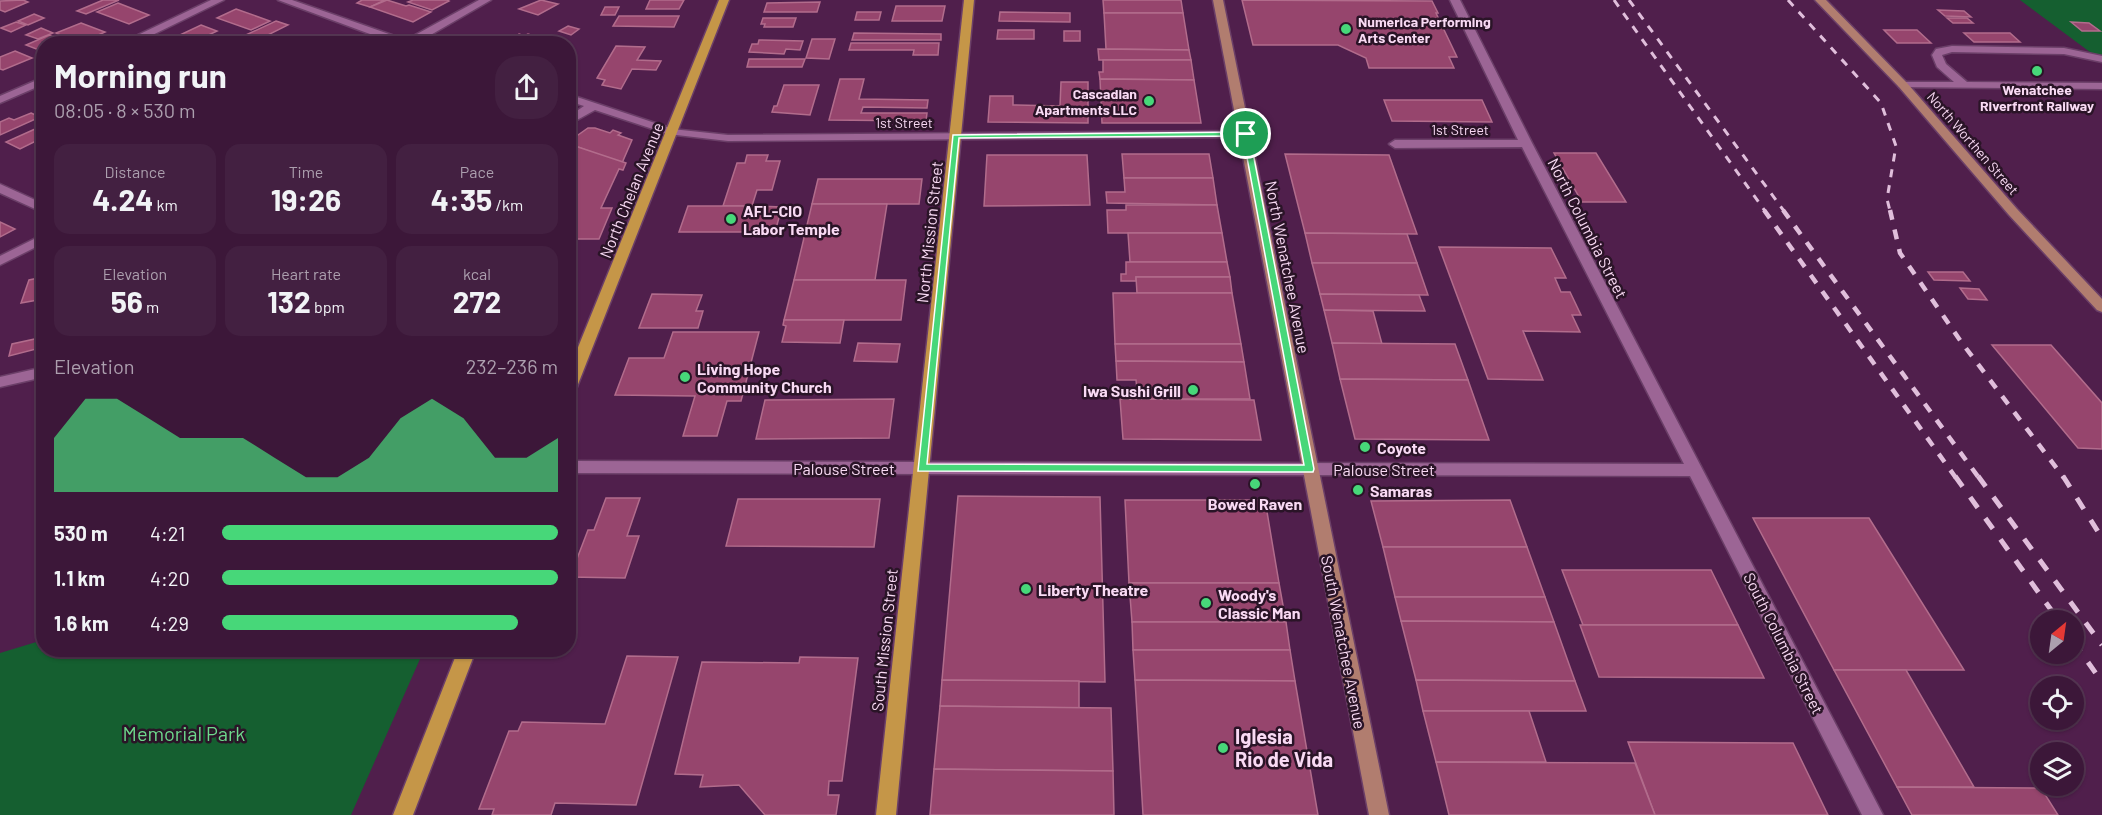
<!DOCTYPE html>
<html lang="en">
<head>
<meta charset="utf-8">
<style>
  :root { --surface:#3c1739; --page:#432041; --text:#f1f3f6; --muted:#ac9fae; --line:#553653; --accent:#47d779 }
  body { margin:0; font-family:Barlow,sans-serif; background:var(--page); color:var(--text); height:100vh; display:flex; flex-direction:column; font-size:22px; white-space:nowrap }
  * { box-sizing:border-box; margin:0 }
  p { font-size:20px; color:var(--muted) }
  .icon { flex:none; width:33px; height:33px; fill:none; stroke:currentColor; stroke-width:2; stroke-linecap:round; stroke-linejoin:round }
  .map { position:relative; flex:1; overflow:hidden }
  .sheet { position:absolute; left:36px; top:36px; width:540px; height:621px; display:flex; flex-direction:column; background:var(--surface); border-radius:24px; box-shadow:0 2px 4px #0004,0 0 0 2px var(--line) }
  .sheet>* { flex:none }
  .needle { width:39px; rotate:29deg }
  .buttons { position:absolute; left:2030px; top:610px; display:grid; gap:12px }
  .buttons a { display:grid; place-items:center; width:54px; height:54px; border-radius:50%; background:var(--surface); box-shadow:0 2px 4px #0004,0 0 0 2px var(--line); font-size:30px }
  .pin { position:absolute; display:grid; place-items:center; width:51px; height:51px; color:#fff; margin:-26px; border:3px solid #fff; border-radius:50%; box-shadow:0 2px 6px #0007 }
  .round { display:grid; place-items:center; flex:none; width:63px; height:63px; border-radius:24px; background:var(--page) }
  .summary { display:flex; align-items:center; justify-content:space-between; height:102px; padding:0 18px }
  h1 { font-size:33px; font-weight:700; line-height:45px }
  .figures { display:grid; grid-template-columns:repeat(3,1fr); gap:9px; height:102px; padding:6px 18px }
  .figures div { display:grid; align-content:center; border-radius:15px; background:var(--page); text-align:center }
  .figures b { font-size:30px; font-weight:700 }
  .figures small { font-size:16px; font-weight:400 }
  .figures p { font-size:16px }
  .chart { height:168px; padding:12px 18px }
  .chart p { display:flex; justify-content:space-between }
  .chart svg { width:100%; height:108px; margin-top:6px; fill:var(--accent); opacity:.7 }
  ul { padding:0 18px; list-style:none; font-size:20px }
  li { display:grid; grid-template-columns:96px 72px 1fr; align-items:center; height:45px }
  li i { height:15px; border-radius:8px; background:var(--accent) }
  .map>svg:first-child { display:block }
</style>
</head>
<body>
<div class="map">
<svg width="2102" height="815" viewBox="0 0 2102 815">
  <rect width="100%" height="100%" fill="#501f4c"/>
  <!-- green -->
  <g fill="#155f30">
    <polygon points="2020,0 2102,0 2102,61"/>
    <polygon points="43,640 44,650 424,650 351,815 0,815 0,653"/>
  </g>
  <!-- building -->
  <g fill="#96456d" stroke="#b26c8c" stroke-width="1.5">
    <polygon points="23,0 28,2 5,12 0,10 0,1"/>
    <polygon points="103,0 119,0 86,14 77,11"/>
    <polygon points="362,0 385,0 370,7 357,3"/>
    <polygon points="387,0 406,6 409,5 431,12 413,22 370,7"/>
    <polygon points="413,0 447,0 449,1 432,10 408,2"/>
    <polygon points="541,0 558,4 538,15 519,9"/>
    <polygon points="650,0 684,0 679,9 646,9"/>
    <polygon points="1103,0 1181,0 1183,13 1104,13"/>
    <polygon points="1242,0 1432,1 1438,13 1436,13 1457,57 1449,57 1454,68 1369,68 1366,58 1338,45 1253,45"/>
    <polygon points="820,2 817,12 764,12 767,3"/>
    <polygon points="118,3 149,15 129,24 97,12"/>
    <polygon points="896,6 945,6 942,21 892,21"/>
    <polygon points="605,7 619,7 615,15 601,15"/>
    <polygon points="236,9 270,21 251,30 217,18"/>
    <polygon points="1938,10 1964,11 1971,17 1945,16"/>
    <polygon points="857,12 881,12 879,20 855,20"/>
    <polygon points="1000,12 1070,13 1070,22 999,21"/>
    <polygon points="1104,13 1183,13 1189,50 1106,49"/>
    <polygon points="34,14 44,18 28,25 18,21"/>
    <polygon points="619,16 679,16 674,27 613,26"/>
    <polygon points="763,18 796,18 793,27 764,27 765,24 761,24"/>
    <polygon points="1947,18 1967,18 1973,23 1953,23"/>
    <polygon points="276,21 288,25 260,39 248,34"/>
    <polygon points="16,22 26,25 11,32 1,28"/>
    <polygon points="2071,22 2089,23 2100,31 2082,31"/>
    <polygon points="81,23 105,32 80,43 56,33"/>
    <polygon points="201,25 217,31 196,41 180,35"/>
    <polygon points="568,26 579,29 571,35 559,31"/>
    <polygon points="41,28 53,33 38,39 26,35"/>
    <polygon points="998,30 1034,30 1034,39 997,39"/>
    <polygon points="1884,30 1917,30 1931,43 1897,43"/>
    <rect x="1064" y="31" width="16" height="10"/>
    <polygon points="854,33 941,34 941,40 852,40"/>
    <polygon points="1964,33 2010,33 2020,42 1974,42"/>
    <polygon points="519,34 524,36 528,34 538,37 528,44 503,44"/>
    <polygon points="49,35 70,44 44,44 44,52 26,45"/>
    <polygon points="179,37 196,44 166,44"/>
    <polygon points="812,39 835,39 829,59 806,58"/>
    <polygon points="759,40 803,41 800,50 786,49 784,54 749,52 752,44 758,44"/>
    <polygon points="851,43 939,43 938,55 913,55 914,50 849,50"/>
    <polygon points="616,46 645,47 637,60 661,61 656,70 632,69 621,89 602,85 605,80 597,78"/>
    <polygon points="1098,49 1189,50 1191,60 1099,60"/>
    <polygon points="15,51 32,58 3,70 0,69 0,57"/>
    <polygon points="749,59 805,59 802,67 747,67"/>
    <polygon points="1103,60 1191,60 1194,80 1100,79 1099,72 1103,72"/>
    <polygon points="840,79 864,79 859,99 928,100 927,108 863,107 861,113 927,113 926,121 829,120"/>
    <polygon points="1100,79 1194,80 1201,123 1102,123"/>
    <polygon points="1061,82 1088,82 1088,123 988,122 990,96 1013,96 1013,105 1060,106"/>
    <polygon points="784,85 819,85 810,115 772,112 774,106 777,106"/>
    <polygon points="1384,100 1482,100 1492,122 1392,121"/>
    <polygon points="31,113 40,117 0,135 0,122 9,118 14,120"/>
    <polygon points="44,125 44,137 20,149 6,142"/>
    <polygon points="588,128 595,128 610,133 613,130 621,133 618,135 632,140 622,163 572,145 576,142 571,140"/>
    <polygon points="572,145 626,163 623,170 619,169 601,208 612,208 599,239 568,239 568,147"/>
    <polygon points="1554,153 1596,153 1626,202 1582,202"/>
    <polygon points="1122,154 1209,154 1213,178 1124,178"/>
    <polygon points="1285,154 1389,155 1417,234 1305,233"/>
    <polygon points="747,155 768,155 766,161 780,161 772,190 757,190 752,206 723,206 737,163 745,163"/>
    <polygon points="987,155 1087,155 1090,205 984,206"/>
    <polygon points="1124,178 1213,178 1217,205 1107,203 1106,192 1125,192"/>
    <polygon points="818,179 922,179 919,204 812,204"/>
    <polygon points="812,204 887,204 875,280 794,280"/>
    <polygon points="1126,205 1217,205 1222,233 1108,233 1107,210 1126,210"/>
    <polygon points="688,206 752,206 782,207 775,232 679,232"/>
    <polygon points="0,222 15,229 0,237"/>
    <polygon points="1128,233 1222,233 1227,262 1130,262"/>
    <polygon points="1305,233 1407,234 1417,263 1312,263"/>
    <polygon points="1439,247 1551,248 1566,278 1555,278 1561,292 1570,292 1581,315 1572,315 1580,332 1523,331 1543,380 1488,379"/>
    <polygon points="1126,262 1227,262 1230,277 1136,277 1136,281 1121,281 1121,274 1126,274"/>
    <polygon points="1312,263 1417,263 1428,295 1320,294"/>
    <polygon points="1928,272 1963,272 1970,281 1934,280"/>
    <polygon points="44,277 43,299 21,303 29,280"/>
    <polygon points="1136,277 1230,277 1232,293 1137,293"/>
    <polygon points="794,280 906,280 901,320 784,320"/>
    <polygon points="1960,288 1979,289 1987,300 1968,299"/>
    <polygon points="1113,293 1232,293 1241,344 1115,344"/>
    <polygon points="652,294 702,295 696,311 703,311 698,328 639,328"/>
    <polygon points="1320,294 1419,295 1425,311 1324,310"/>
    <polygon points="1324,310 1373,311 1382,344 1332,343"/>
    <polygon points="784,320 844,320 840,343 782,342 786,326 783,325"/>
    <polygon points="673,332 759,332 741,401 727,401 717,436 683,436 695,396 615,395 629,358 664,358"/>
    <polygon points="44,337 44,347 9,356 12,344"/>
    <polygon points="858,343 900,344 897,362 854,361"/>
    <polygon points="1332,343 1455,344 1468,380 1340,379"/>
    <polygon points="1115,344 1241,344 1244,362 1116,361"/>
    <polygon points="1992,345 2051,345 2102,403 2102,449 2078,448"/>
    <polygon points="1116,361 1244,362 1250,399 1138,399 1136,380 1117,380"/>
    <polygon points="1340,379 1468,380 1489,440 1355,439"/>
    <polygon points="894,399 889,438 756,439 765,400"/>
    <polygon points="1120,399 1254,400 1261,440 1123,439"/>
    <polygon points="958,496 1100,497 1105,682 942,680"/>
    <polygon points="606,498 640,498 627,536 639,536 625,578 570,577 588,530 594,530"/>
    <polygon points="738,499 880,499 874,547 726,546"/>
    <polygon points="1125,500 1265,500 1279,583 1129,583"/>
    <polygon points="1510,500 1527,547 1383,547 1371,501"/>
    <polygon points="1753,518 1869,518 1964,670 1834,670"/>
    <polygon points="1383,547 1527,547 1545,597 1395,597"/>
    <polygon points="1562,570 1711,570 1738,625 1583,625"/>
    <polygon points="1129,583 1279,583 1286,622 1132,622"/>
    <polygon points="1395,597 1545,597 1554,622 1401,621"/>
    <polygon points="1401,621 1554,622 1575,681 1416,680"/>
    <polygon points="1132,622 1286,622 1290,650 1133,650"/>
    <polygon points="1580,625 1738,625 1764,678 1599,677"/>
    <polygon points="1133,650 1290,650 1295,681 1135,680"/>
    <polygon points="627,656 678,657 636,805 555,803 551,815 492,815 494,809 479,809 509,731 518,731 522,722 605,724"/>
    <polygon points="800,657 858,658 842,781 829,781 828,795 839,795 836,815 765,815 739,785 700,787 703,775 675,774 702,662 799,663"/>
    <polygon points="1834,670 1906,670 1974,787 1897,787"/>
    <polygon points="942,680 1079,681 1079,708 940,706"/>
    <polygon points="1135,680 1295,681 1318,815 1143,815"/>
    <polygon points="1416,680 1575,681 1586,711 1423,711"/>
    <polygon points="940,706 1111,708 1113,771 934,769"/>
    <polygon points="1423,711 1529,711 1546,762 1436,762"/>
    <polygon points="1628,742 1793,743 1828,815 1655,815"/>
    <polygon points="1436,762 1635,763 1655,815 1449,815"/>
    <polygon points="934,769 1113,771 1114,815 930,815"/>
    <polygon points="1897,787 2041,788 2058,815 1912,815"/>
  </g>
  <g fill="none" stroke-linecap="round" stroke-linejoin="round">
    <!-- minor casing -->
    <g stroke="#6b3f68" stroke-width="3">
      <g id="minor">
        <polygon points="211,0 224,0 134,44 119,44"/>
        <polygon points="278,0 292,0 406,40 479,0 491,0 415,44 397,44"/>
        <polygon points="1952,46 2064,48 2102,56 2102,62 2064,54 1952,52 1942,55 1946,64 1967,82 2102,83 2102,89 1899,87 1898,85 1903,82 1954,82 1937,67 1932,55 1936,49"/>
        <polygon points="44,77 44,84 0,103 0,96"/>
        <polygon points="568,94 676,130 678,132 672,135 668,134 595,110 568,125 568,117 584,106 568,101"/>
        <polygon points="0,184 44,204 44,213 0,193"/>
        <polygon points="44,234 44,243 0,265 0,256"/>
        <polygon points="44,367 44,377 0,387 0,377"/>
      </g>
    </g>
    <!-- tertiary casing -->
    <g stroke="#6b3f68" stroke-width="3">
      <g id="tertiary">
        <polygon points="1450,0 1460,0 1532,143 1883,815 1862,815 1690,476 568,473 568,461 1684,464 1522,147 1395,148 1389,144 1395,140 1518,140"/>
        <polygon points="672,129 728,135 1246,131 1252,134 1246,137 728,141 668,134 666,132"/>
      </g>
    </g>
    <!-- secondary casing -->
    <g stroke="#6b3f68" stroke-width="3">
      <g id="secondary">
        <polygon points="1213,0 1223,0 1389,815 1369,815"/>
        <polygon points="1815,0 1826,0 1907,83 2017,209 2102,299 2102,312 2097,310 2009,215 1899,87"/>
      </g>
    </g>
    <!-- primary casing -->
    <g stroke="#6b3f68" stroke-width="3">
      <g id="primary">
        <polygon points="719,0 729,0 575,392 568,397 568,372"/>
        <polygon points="964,0 974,0 896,815 876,815"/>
        <polygon points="458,650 476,650 413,815 393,815"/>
      </g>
    </g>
    <!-- minor -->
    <use href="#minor" fill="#9c6595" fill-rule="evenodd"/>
    <!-- tertiary -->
    <use href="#tertiary" fill="#9c6595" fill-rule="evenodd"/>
    <!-- secondary -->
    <use href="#secondary" fill="#b17d6f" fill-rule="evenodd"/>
    <!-- primary -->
    <use href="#primary" fill="#c59648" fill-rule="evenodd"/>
    <!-- rail-far2 -->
    <g stroke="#e0bedb" stroke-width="3" stroke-dasharray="8 8" stroke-linecap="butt">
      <polyline points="1614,0 1765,211"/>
      <polyline points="1629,0 1784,211"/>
      <polyline points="1788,0 1881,103 1896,146 1887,199 1890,211"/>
    </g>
    <!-- rail-far1 -->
    <g stroke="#e0bedb" stroke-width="4.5" stroke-dasharray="10 10" stroke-linecap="butt">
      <polyline points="1764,210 1956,478"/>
      <polyline points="1783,210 1979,478"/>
      <polyline points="1890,210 1900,253 1962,343 2064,478"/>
    </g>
    <!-- rail -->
    <g stroke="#e0bedb" stroke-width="5" stroke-dasharray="13 13" stroke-linecap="butt">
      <polyline points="1955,476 2059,621"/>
      <polyline points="1978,476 2102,645"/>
      <polyline points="2063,476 2102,538"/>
      <polyline points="2073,641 2102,682"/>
    </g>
  </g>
  <!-- route -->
  <path fill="#47d779" stroke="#fff" stroke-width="1.5" fill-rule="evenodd" d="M1249 132 1314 469 1313 472 918 471 953 135ZM1243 136 1304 465 927 464 959 138Z"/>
  <!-- markers -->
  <g fill="#47d779" stroke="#2a1427" stroke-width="2">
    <circle cx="1346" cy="29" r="6"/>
    <circle cx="2037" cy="71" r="6"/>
    <circle cx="1149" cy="101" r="6"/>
    <circle cx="731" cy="219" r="6"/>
    <circle cx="685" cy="377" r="6"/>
    <circle cx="1193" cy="390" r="6"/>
    <circle cx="1365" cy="447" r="6"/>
    <circle cx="1255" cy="484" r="6"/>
    <circle cx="1358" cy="490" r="6"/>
    <circle cx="1026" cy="589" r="6"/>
    <circle cx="1206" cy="603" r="6"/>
    <circle cx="1223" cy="748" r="6"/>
  </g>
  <g text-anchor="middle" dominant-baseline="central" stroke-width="5" stroke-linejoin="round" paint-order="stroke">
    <!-- far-poi labels -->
    <g font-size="14" font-weight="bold" fill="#f9daf4" stroke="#2a1427" text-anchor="start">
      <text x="1358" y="21">Numerica Performing<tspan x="1358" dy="16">Arts Center</tspan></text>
      <text x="2037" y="89" text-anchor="middle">Wenatchee<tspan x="2037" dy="16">Riverfront Railway</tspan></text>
      <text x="1137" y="93" text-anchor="end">Cascadian<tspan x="1137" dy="16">Apartments LLC</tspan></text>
    </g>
    <!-- far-street labels -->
    <g font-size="14" fill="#f9daf4" stroke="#2a1427">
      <text x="904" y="122">1st Street</text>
      <text x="1460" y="129">1st Street</text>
      <text transform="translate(1973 143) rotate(49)">North Worthen Street</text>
    </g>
    <!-- street labels -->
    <g font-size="16" fill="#f9daf4" stroke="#2a1427">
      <text transform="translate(631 190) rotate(-68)">North Chelan Avenue</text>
      <text transform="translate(1588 228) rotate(63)">North Columbia Street</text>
      <text transform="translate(929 232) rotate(-84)">North Mission Street</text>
      <text transform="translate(1288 267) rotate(79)">North Wenatchee Avenue</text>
      <text x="844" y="468">Palouse Street</text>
      <text x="1384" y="469">Palouse Street</text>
      <text transform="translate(884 640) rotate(-84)">South Mission Street</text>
      <text transform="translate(1344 642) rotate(79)">South Wenatchee Avenue</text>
      <text transform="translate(1784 643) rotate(63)">South Columbia Street</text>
    </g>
    <!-- poi labels -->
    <g font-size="16" font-weight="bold" fill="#f9daf4" stroke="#2a1427" text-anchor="start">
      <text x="743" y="210">AFL-CIO<tspan x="743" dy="18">Labor Temple</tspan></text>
      <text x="697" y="368">Living Hope<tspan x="697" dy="18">Community Church</tspan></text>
      <text x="1181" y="390" text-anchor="end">Iwa Sushi Grill</text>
      <text x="1377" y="447">Coyote</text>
      <text x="1370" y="490">Samaras</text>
      <text x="1255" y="503" text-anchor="middle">Bowed Raven</text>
      <text x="1038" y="589">Liberty Theatre</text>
      <text x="1218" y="594">Woody's<tspan x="1218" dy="18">Classic Man</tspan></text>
    </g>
    <!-- near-park labels -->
    <g font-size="20" fill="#6ed98c" stroke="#2a1427">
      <text x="184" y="733">Memorial Park</text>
    </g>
    <!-- near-poi labels -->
    <g font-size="20" font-weight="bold" fill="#f9daf4" stroke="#2a1427" text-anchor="start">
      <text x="1235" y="736">Iglesia<tspan x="1235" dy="23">Rio de Vida</tspan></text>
    </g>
  </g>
</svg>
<div class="buttons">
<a><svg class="needle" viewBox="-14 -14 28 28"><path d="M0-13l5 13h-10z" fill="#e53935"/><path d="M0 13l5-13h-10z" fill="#ac9fae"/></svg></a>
<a><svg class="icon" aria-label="locate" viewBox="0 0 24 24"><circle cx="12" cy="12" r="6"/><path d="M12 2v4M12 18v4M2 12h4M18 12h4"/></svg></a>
<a><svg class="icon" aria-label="layers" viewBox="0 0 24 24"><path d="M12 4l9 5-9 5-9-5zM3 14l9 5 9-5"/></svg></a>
</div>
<div class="pin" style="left:1246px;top:134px;background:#1e9e55"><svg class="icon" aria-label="arrive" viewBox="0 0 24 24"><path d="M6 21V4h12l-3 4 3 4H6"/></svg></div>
<section class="sheet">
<div class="summary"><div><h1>Morning run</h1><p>08:05 · 8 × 530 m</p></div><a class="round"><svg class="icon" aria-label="share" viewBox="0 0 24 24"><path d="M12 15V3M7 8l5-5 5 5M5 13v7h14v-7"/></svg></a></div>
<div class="figures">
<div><p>Distance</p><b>4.24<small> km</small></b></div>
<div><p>Time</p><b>19:26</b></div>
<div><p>Pace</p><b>4:35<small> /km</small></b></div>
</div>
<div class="figures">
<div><p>Elevation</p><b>56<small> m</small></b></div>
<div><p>Heart rate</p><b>132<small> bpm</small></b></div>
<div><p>kcal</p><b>272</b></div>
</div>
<div class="chart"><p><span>Elevation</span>232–236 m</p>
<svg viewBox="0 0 160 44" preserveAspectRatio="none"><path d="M0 44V22L10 6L20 6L30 14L40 22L50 22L60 22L70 30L80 38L90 38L100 30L110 14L120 6L130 14L140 30L150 30L160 22V44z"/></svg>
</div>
<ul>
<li><b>530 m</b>4:21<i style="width:100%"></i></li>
<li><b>1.1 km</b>4:20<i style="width:100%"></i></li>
<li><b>1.6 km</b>4:29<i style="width:88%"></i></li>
</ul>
</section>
</div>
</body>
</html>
